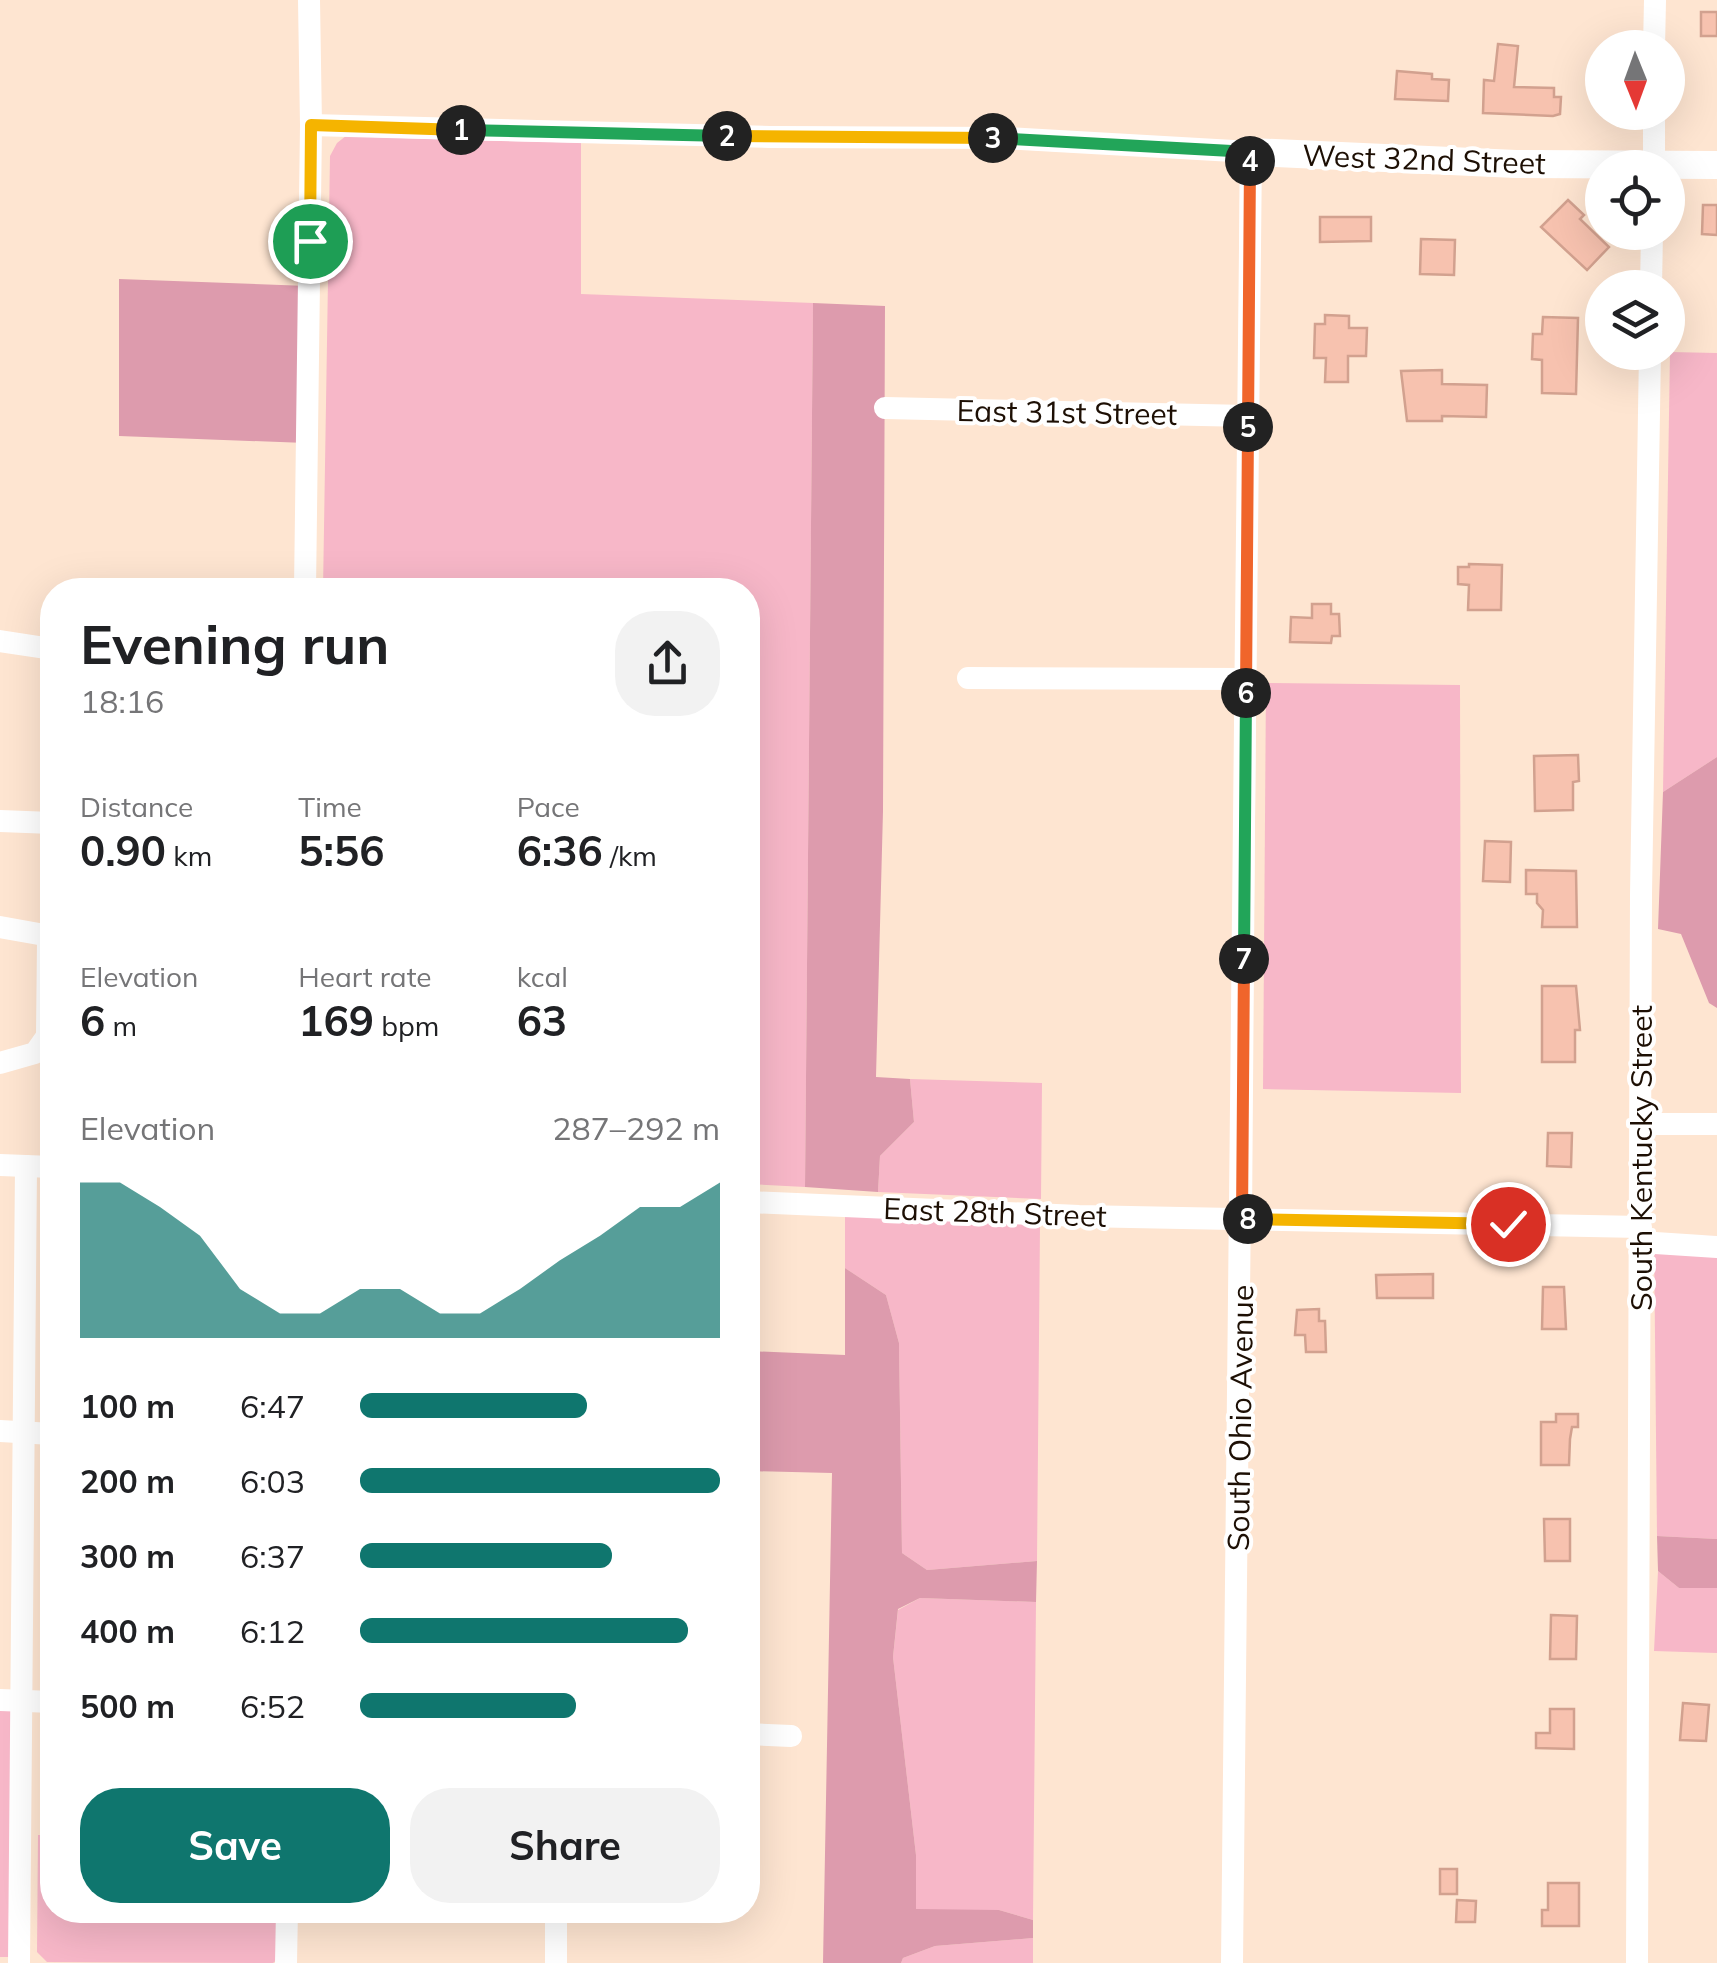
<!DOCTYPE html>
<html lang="en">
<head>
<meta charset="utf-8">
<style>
  :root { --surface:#fff; --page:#f2f2f2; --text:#202124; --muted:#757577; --accent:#0f766e }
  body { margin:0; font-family:Mulish,sans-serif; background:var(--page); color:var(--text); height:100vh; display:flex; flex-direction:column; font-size:38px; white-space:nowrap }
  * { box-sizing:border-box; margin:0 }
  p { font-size:32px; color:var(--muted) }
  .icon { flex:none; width:55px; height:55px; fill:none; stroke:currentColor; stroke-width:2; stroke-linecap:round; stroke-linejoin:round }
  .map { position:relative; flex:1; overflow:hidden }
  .drawer { position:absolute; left:40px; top:578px; width:720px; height:1345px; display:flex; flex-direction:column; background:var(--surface); border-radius:40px; box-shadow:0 10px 40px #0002 }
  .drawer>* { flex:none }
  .needle { width:65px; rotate:179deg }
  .fabs { position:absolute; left:1585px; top:30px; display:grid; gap:20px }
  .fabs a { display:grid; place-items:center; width:100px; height:100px; border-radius:50%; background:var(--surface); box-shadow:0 10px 40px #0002; font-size:50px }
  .pin { position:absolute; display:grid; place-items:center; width:85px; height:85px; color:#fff; margin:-42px; border:5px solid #fff; border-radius:50%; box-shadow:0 2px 10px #0007 }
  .km { position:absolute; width:50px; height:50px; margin:-25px; border-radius:50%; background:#222; color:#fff; font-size:28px; line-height:50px; text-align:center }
  .round { display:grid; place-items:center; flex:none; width:105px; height:105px; border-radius:40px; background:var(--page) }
  .summary { display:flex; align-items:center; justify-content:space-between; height:170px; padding:0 40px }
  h1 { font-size:55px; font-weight:700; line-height:75px }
  .stats { display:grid; grid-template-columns:repeat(3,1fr); gap:15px; height:170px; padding:10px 40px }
  .stats div { display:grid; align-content:center }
  .stats b { font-size:42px; font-weight:700 }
  .stats small { font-size:28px; font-weight:400 }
  .stats p { font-size:28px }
  .chart { height:280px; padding:20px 40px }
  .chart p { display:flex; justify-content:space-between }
  .chart svg { width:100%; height:180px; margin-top:10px; fill:var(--accent); opacity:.7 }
  .primary-button { display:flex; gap:20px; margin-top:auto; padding:20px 40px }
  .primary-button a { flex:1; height:115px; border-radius:40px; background:var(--accent); color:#fff; font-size:40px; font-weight:700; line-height:115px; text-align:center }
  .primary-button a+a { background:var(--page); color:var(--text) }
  ul { padding:0 40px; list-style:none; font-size:32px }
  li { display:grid; grid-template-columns:160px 120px 1fr; align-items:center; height:75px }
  li i { height:25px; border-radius:12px; background:var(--accent) }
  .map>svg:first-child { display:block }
</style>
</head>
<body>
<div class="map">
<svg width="1717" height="1963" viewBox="0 0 1717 1963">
  <rect width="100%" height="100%" fill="#fee5d1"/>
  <!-- green -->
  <g fill="#f7b7c8">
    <polygon points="351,132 581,137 581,294 813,303 805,1187 748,1184 748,590 323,590 330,156 337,143"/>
    <polygon points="1670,352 1717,353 1717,757 1663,792"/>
    <polygon points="1266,683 1460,685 1461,1093 1263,1089"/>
    <polygon points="910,1079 1042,1083 1041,1199 878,1192 880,1156 914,1122"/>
    <polygon points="845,1216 1040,1225 1037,1561 927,1570 902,1553 899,1343 886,1295 845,1268"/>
    <polygon points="1654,1235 1717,1236 1717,1539 1657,1536"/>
    <polygon points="46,1309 52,1309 52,1421 43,1410"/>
    <polygon points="1658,1571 1679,1588 1717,1588 1717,1653 1654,1651"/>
    <polygon points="920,1598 1036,1602 1033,1920 999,1910 916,1910 916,1855 893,1657 898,1610"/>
    <polygon points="0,1708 21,1709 15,1957 0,1957"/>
    <polygon points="38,1835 52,1835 52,1910 280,1910 278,1959 273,1963 47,1962 37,1952"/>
    <polygon points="1033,1938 1033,1963 901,1963 903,1958 935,1946"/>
  </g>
  <!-- forest -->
  <g fill="#dd9bad">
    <polygon points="119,279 308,286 306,443 119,436"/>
    <polygon points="813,303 885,306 883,811 876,1077 910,1079 914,1122 880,1156 878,1192 805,1187"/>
    <polygon points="1717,757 1717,1008 1709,1003 1681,934 1658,929 1663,792"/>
    <polygon points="845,1268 886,1295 899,1343 902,1553 927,1570 1037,1561 1036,1602 920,1598 898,1609 893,1657 916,1855 916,1909 999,1910 1033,1920 1033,1938 935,1946 903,1958 901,1963 823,1963 832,1473 748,1471 748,1351 845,1355"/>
    <polygon points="1657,1536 1717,1539 1717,1588 1679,1588 1658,1571"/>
  </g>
  <!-- building -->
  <g fill="#f7c2af" stroke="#d2a18f" stroke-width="2.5">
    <rect x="1701" y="12" width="16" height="24"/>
    <polygon points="1498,44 1518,46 1514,87 1554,88 1554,97 1561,97 1560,114 1553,116 1483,113 1484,80 1494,81"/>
    <polygon points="1397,71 1432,74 1432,79 1449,80 1448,101 1395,99"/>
    <polygon points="1568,200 1584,215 1580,219 1609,247 1587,270 1541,227"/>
    <polygon points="1703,205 1717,205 1717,235 1702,234"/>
    <polygon points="1320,217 1371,217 1371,241 1320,242"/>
    <polygon points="1421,239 1455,240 1454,275 1420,274"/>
    <polygon points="1325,315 1349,316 1349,328 1367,328 1366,356 1348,356 1348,382 1325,382 1326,358 1314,358 1315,324 1325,324"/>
    <polygon points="1543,317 1578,318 1576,394 1542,393 1542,360 1532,359 1533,334 1542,334"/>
    <polygon points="1442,370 1442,384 1487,385 1486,417 1442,416 1442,421 1407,421 1401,371"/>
    <polygon points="1469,564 1502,565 1501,610 1468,610 1469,585 1458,584 1458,567 1469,567"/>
    <polygon points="1312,604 1331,604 1331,614 1339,614 1340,636 1332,636 1331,643 1290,642 1291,617 1312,618"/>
    <polygon points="1578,755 1579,781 1573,782 1573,810 1535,811 1534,756"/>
    <polygon points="1485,841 1511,842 1510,882 1483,881"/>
    <polygon points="1526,870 1576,871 1577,927 1542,927 1543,910 1537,903 1537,894 1526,894"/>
    <polygon points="1542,986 1576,986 1580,1030 1575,1030 1575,1062 1542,1062"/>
    <polygon points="1548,1133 1572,1133 1571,1167 1547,1166"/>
    <polygon points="1433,1274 1433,1298 1377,1298 1376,1275"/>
    <polygon points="1543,1287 1564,1287 1566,1329 1542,1329"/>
    <polygon points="1319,1309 1319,1321 1325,1321 1326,1352 1306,1352 1305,1335 1295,1335 1297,1310"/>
    <polygon points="1556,1414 1578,1414 1578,1427 1572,1427 1570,1439 1569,1465 1541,1465 1541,1422 1556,1422"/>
    <polygon points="1544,1519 1570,1519 1570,1561 1545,1561"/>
    <polygon points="1551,1615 1577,1616 1576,1659 1550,1659"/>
    <polygon points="1683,1703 1709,1705 1706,1741 1680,1740"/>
    <polygon points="1550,1709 1574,1709 1574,1749 1536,1748 1536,1733 1550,1733"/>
    <rect x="1440" y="1869" width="17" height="25"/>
    <polygon points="1548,1883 1579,1883 1579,1926 1542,1926 1542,1910 1548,1910"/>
    <polygon points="1457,1900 1476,1901 1475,1922 1456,1922"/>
  </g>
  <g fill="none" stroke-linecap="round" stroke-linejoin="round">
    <!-- minor -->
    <g stroke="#fff" stroke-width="22">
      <polyline points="1654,48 1655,0"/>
      <polyline points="311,125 770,137 1005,138 1251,152 1232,1963"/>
      <polyline points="1654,168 1654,112"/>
      <polyline points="1651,288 1652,232"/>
      <polyline points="885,408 1248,416"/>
      <polyline points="305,590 311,125 309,0"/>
      <polyline points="0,641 52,649"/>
      <polyline points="968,678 1246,679"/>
      <polyline points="0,821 52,823"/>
      <polyline points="0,927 50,936"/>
      <polyline points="0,1063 35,1053 47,1036 48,942 52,928"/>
      <polyline points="1641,1124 1717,1124"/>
      <polyline points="0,1165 52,1167"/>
      <polyline points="748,1202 1079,1216 1641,1227"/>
      <polyline points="1640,1242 1717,1247"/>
      <polyline points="0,1431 52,1434"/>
      <polyline points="0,1700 52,1702"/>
      <polyline points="748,1734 791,1736"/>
      <polyline points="19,1963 26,1166"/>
      <polyline points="286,1963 287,1910"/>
      <polyline points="556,1963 556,1910"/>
      <polyline points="1637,1963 1641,895 1650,352"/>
    </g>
    <!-- tertiary -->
    <polyline stroke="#fff" stroke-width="28" points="1251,152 1516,164 1717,165"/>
  </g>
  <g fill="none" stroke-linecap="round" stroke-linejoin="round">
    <!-- split-1 casing -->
    <g stroke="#fff" stroke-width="20">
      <polyline id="split-1" points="310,241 311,125 461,130"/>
    </g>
    <!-- split-2 casing -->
    <g stroke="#fff" stroke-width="20">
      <polyline id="split-2" points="461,130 727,136"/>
    </g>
    <!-- split-3 casing -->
    <g stroke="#fff" stroke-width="20">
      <polyline id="split-3" points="727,136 993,138"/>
    </g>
    <!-- split-4 casing -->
    <g stroke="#fff" stroke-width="20">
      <polyline id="split-4" points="993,138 1250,152 1250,161"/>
    </g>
    <!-- split-5 casing -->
    <g stroke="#fff" stroke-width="20">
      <polyline id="split-5" points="1248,427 1250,161"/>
    </g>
    <!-- split-6 casing -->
    <g stroke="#fff" stroke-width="20">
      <polyline id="split-6" points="1246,693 1248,427"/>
    </g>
    <!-- split-7 casing -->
    <g stroke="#fff" stroke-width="20">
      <polyline id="split-7" points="1244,959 1246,693"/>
    </g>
    <!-- split-8 casing -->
    <g stroke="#fff" stroke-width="20">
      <polyline id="split-8" points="1244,959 1242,1219 1248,1219"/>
    </g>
    <!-- split-9 casing -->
    <g stroke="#fff" stroke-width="20">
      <polyline id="split-9" points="1248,1219 1508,1224"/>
    </g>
    <!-- split-1 -->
    <use href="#split-1" stroke="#f5b400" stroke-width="12"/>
    <!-- split-2 -->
    <use href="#split-2" stroke="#22a559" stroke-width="12"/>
    <!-- split-3 -->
    <use href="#split-3" stroke="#f5b400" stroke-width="12"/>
    <!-- split-4 -->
    <use href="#split-4" stroke="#22a559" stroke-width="12"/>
    <!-- split-5 -->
    <use href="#split-5" stroke="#f0652b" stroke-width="12"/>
    <!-- split-6 -->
    <use href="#split-6" stroke="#f0652b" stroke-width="12"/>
    <!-- split-7 -->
    <use href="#split-7" stroke="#22a559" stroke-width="12"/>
    <!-- split-8 -->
    <use href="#split-8" stroke="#f0652b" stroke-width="12"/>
    <!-- split-9 -->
    <use href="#split-9" stroke="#f5b400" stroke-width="12"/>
  </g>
  <g text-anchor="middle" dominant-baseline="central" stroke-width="8" stroke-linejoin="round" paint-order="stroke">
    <!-- street labels -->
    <g font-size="30" fill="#1d0f04" stroke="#fff">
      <text transform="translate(1424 159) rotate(2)">West 32nd Street</text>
      <text transform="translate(1067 412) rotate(1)">East 31st Street</text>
      <text transform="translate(1641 1158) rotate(-90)">South Kentucky Street</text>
      <text transform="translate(995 1212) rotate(2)">East 28th Street</text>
      <text transform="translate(1240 1418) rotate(-89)">South Ohio Avenue</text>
    </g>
  </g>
</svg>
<div class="fabs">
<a><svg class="needle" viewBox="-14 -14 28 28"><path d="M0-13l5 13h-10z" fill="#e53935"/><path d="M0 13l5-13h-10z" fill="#757577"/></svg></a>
<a><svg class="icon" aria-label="locate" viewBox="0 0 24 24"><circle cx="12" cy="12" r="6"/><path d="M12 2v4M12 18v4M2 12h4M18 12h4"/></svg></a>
<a><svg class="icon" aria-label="layers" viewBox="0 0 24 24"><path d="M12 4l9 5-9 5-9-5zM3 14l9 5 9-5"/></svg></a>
</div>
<div class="pin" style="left:310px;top:241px;background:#1e9e55"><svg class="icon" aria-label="arrive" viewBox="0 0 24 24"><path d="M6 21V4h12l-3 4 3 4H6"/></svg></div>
<div class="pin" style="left:1508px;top:1224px;background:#d93025"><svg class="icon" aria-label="check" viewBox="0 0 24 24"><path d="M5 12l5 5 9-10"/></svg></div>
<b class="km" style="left:461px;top:130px">1</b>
<b class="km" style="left:727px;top:136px">2</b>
<b class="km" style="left:993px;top:138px">3</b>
<b class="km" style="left:1250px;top:161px">4</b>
<b class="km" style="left:1248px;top:427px">5</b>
<b class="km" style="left:1246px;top:693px">6</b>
<b class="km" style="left:1244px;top:959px">7</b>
<b class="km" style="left:1248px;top:1219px">8</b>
<section class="drawer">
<div class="summary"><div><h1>Evening run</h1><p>18:16</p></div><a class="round"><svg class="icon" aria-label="share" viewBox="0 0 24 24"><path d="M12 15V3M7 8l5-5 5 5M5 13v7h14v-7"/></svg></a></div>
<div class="stats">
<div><p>Distance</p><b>0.90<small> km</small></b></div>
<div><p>Time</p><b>5:56</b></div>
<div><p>Pace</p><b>6:36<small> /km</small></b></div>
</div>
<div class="stats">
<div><p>Elevation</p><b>6<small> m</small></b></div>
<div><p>Heart rate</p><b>169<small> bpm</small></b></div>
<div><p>kcal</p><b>63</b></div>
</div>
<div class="chart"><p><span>Elevation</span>287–292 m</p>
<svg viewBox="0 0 160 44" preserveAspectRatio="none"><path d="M0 44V6L10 6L20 12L30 19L40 32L50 38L60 38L70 32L80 32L90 38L100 38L110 32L120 25L130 19L140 12L150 12L160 6V44z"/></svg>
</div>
<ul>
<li><b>100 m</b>6:47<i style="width:63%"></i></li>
<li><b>200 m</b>6:03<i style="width:100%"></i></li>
<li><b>300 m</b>6:37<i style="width:70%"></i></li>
<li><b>400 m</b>6:12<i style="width:91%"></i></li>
<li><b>500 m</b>6:52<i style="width:60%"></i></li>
</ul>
<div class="primary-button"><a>Save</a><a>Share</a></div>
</section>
</div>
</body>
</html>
